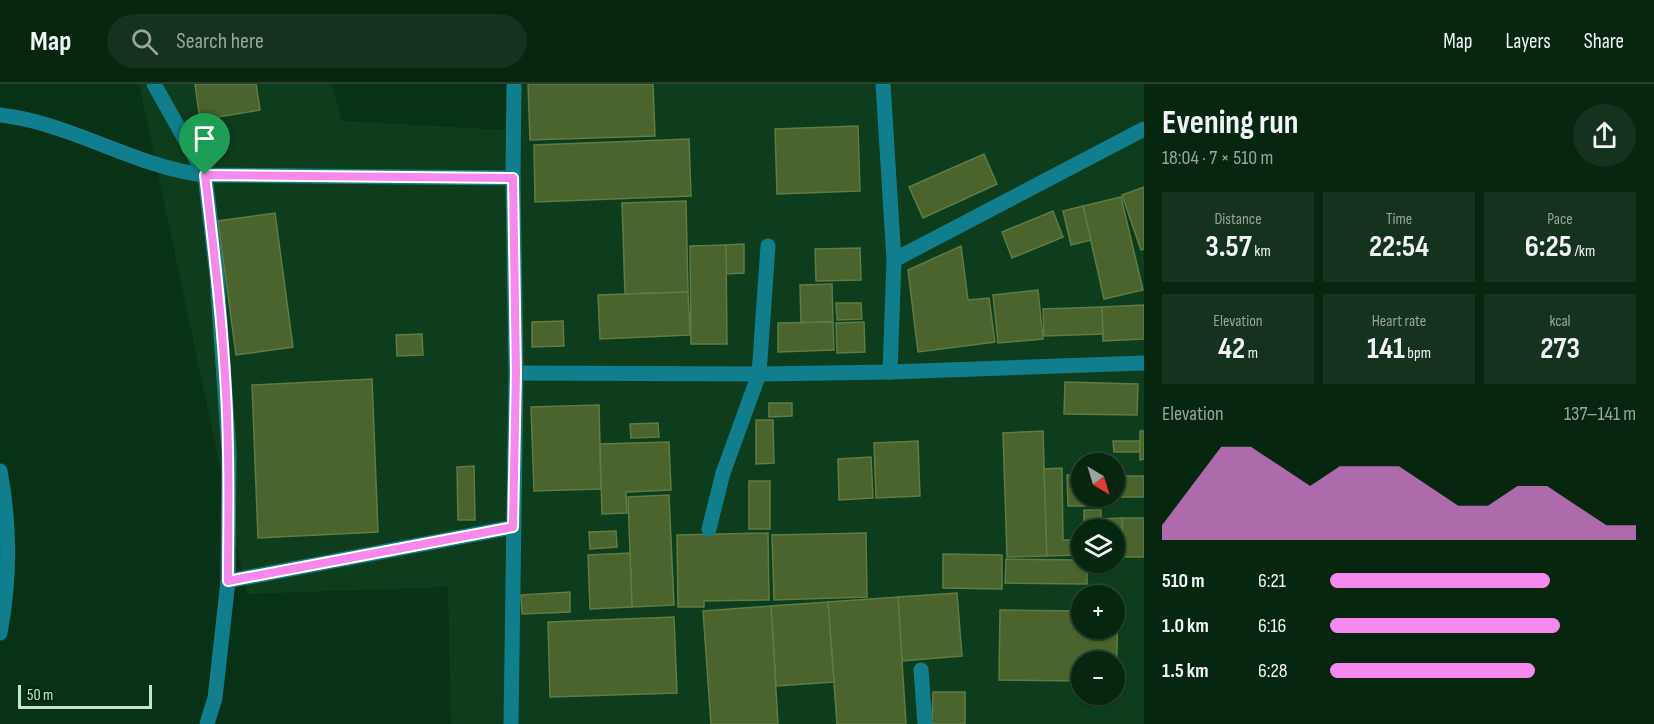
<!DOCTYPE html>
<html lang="en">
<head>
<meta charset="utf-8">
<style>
  :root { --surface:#062610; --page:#14321e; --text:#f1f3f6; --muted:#98a59f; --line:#274330; --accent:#f589ee }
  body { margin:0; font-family:"Sofia Sans Condensed",sans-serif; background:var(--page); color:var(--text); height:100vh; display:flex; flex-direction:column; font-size:22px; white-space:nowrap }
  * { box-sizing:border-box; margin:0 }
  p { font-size:20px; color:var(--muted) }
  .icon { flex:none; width:33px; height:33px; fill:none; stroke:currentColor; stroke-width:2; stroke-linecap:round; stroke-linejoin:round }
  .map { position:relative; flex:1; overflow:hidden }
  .panel { display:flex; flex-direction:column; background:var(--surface); width:510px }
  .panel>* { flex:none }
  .needle { width:39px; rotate:142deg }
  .tools { position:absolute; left:1071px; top:369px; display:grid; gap:12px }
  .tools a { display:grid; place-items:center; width:54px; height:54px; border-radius:50%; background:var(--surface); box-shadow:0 2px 4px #0004,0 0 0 2px var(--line); font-size:30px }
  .scale { position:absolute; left:18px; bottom:15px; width:134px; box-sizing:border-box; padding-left:6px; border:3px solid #c8e4cd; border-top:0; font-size:16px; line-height:21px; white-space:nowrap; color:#c8e4cd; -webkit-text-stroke:4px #00280c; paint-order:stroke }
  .pin { position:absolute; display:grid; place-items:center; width:51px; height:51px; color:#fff; margin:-62px -26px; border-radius:50% 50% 50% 0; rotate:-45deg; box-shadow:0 0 6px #0007 }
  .pin .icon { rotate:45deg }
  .round { display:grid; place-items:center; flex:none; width:63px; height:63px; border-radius:32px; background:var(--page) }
  .overview { display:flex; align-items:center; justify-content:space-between; height:102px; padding:0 18px }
  h1 { font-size:33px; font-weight:700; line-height:45px }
  .figures { display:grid; grid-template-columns:repeat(3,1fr); gap:9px; height:102px; padding:6px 18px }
  .figures div { display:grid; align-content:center; border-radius:0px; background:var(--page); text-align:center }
  .figures b { font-size:30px; font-weight:700 }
  .figures small { font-size:16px; font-weight:400 }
  .figures p { font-size:16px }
  .chart { height:168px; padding:12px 18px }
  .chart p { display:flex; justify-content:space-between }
  .chart svg { width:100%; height:108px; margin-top:6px; fill:var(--accent); opacity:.7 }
  ul { padding:0 18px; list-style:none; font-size:20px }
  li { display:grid; grid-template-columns:96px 72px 1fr; align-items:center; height:45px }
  li i { height:15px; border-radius:8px; background:var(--accent) }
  header { display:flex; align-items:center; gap:36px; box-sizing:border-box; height:84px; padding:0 30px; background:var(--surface); border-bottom:2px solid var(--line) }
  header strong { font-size:28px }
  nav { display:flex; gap:33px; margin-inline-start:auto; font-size:21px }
  .search { width:420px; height:54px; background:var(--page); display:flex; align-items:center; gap:15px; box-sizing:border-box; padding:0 21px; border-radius:33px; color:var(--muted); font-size:22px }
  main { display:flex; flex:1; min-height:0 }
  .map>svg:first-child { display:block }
</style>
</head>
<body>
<header>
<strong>Map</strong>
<div class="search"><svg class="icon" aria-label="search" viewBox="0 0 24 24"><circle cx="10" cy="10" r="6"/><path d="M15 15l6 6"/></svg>Search here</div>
<nav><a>Map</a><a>Layers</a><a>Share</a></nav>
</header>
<main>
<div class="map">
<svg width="1144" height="640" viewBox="0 0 1144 640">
  <rect width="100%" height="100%" fill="#083215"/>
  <!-- built -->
  <path fill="#0d3d1d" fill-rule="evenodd" d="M139 0H331L342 37 505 46 509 0H1144V640H451L448 503 247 510ZM1082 380H1114V412H1082ZM1082 446H1114V478H1082ZM1082 512H1114V544H1082ZM1082 578H1114V610H1082Z"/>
  <!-- building -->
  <g fill="#4b642d" stroke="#607b43" stroke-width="1.5">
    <polygon points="195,0 256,0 260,26 200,36"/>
    <polygon points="528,0 653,0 655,52 530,56"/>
    <polygon points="858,42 860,107 777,110 775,45"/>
    <polygon points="689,55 691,112 535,118 534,61"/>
    <polygon points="984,70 997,100 923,134 909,103"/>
    <polygon points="1144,103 1144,165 1141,166 1122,111"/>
    <polygon points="1121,113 1143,206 1104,215 1083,122"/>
    <polygon points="686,117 688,208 625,210 622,119"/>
    <polygon points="1083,122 1091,156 1071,161 1063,127"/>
    <polygon points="1053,127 1063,153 1012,174 1002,148"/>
    <polygon points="275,129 293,263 236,271 218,137"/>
    <polygon points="744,160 744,189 726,190 726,161"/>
    <polygon points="726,161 727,260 691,260 690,162"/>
    <polygon points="961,162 968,216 989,214 995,258 918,268 908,186"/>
    <polygon points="860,164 861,196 816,197 815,165"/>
    <polygon points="832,200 833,238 801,239 800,201"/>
    <polygon points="1038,206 1043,255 998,259 993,211"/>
    <polygon points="688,208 690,251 600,255 598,211"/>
    <polygon points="836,219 861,219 862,235 837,236"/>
    <polygon points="1144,221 1144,255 1103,257 1102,223"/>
    <polygon points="1102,223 1103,250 1044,252 1043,225"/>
    <polygon points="563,237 564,262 532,263 532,238"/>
    <polygon points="833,238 834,266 778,268 778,239"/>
    <polygon points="864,238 865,268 837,269 836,239"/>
    <polygon points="422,250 423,271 397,272 396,251"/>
    <polygon points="372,295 378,448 258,454 252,301"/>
    <polygon points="1065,298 1138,300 1137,331 1064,330"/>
    <polygon points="769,319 792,319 792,332 769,333"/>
    <polygon points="599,321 601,405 534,407 531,323"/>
    <polygon points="756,336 773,336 774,379 756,380"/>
    <polygon points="658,339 659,353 631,354 630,340"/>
    <polygon points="1043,347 1047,472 1007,473 1003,349"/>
    <polygon points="1140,347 1144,347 1144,375 1140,376"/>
    <polygon points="918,357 920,412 876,414 874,359"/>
    <polygon points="1113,357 1140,357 1140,368 1114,368"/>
    <polygon points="669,358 671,406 626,408 627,429 602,430 600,360"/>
    <polygon points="871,373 873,414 839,416 838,375"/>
    <polygon points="474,382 475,436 458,436 457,383"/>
    <polygon points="1062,384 1063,456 1078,456 1079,471 1047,472 1044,385"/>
    <polygon points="1067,391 1082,391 1082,412 1085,412 1085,422 1068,422"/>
    <polygon points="1114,392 1144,392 1144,413 1103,413 1114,412"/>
    <rect x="749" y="397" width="21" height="48"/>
    <polygon points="669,411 674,521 632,523 628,413"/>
    <polygon points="1084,426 1101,426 1101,443 1084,444"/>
    <polygon points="1122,434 1144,434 1144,473 1123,473"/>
    <polygon points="1122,434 1123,475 1114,475 1114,446 1101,446 1101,435"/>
    <polygon points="616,447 617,463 590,465 589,448"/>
    <polygon points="768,449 769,516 704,517 704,523 678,523 677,451"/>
    <polygon points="866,449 867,513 774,516 772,451"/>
    <polygon points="630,469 632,523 590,525 588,471"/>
    <polygon points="943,470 1002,471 1002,505 943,504"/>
    <polygon points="1006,475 1082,476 1082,478 1087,478 1087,500 1005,499"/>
    <polygon points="570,508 570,528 522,530 521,511"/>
    <polygon points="957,509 962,572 902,577 898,513"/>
    <polygon points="898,513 906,640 837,640 828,518"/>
    <polygon points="828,518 834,598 776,602 771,522"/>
    <polygon points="771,522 778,640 711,640 703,527"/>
    <polygon points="1000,526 1082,527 1082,544 1114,544 1114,527 1118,528 1116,598 1114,598 1114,578 1082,578 1082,597 999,596"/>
    <polygon points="674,533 677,609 550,613 548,538"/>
    <polygon points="933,608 965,608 965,640 932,640"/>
  </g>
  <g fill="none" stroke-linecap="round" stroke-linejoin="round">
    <!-- minor -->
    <g stroke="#107e8d" stroke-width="15">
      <polyline points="154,0 205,91 217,192 229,368 228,497 215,614 207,640"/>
      <polyline points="883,0 894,176 890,288"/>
      <path d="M0 31C72 39 135 83 205 91L513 94"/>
      <polyline points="894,176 1144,45"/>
      <polyline points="516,289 759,290 890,288 1144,279"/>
      <path d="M0 387C10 440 10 496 0 549"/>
      <polyline points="709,445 723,389 759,290 768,162"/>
      <polyline points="228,497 513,443"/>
      <polyline points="921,586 925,640"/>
      <polyline points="511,640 516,289 513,94 514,0"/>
    </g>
  </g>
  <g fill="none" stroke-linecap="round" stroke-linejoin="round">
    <!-- route casing -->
    <g stroke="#fff" stroke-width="12">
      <path id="route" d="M205 91 513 94 516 289 513 443 228 497C228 455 229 412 228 369 227 276 216 183 205 91Z"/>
    </g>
    <!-- route -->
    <use href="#route" stroke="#f589ee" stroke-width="8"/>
  </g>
</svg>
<div class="tools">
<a><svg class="needle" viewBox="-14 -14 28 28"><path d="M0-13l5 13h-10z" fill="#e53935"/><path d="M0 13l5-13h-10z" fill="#98a59f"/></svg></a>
<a><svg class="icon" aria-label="layers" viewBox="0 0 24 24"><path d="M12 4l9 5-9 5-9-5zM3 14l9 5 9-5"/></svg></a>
<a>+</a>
<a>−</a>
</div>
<div class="scale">50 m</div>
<div class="pin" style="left:205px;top:91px;background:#1e9e55"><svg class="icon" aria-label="arrive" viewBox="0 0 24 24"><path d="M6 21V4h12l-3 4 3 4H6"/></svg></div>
</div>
<section class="panel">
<div class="overview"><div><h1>Evening run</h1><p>18:04 · 7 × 510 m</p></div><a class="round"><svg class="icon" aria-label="share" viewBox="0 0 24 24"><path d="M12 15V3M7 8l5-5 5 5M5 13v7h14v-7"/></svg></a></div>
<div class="figures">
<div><p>Distance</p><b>3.57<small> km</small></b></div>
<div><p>Time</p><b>22:54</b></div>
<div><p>Pace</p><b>6:25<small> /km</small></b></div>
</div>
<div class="figures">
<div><p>Elevation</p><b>42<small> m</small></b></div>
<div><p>Heart rate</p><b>141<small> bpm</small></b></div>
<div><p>kcal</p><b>273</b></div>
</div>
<div class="chart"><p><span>Elevation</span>137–141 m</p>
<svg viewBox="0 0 160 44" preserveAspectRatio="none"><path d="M0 44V38L10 22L20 6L30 6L40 14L50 22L60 14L70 14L80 14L90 22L100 30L110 30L120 22L130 22L140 30L150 38L160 38V44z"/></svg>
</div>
<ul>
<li><b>510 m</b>6:21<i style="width:72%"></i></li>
<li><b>1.0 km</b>6:16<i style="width:75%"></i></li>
<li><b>1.5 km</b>6:28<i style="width:67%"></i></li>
</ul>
</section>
</main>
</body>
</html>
